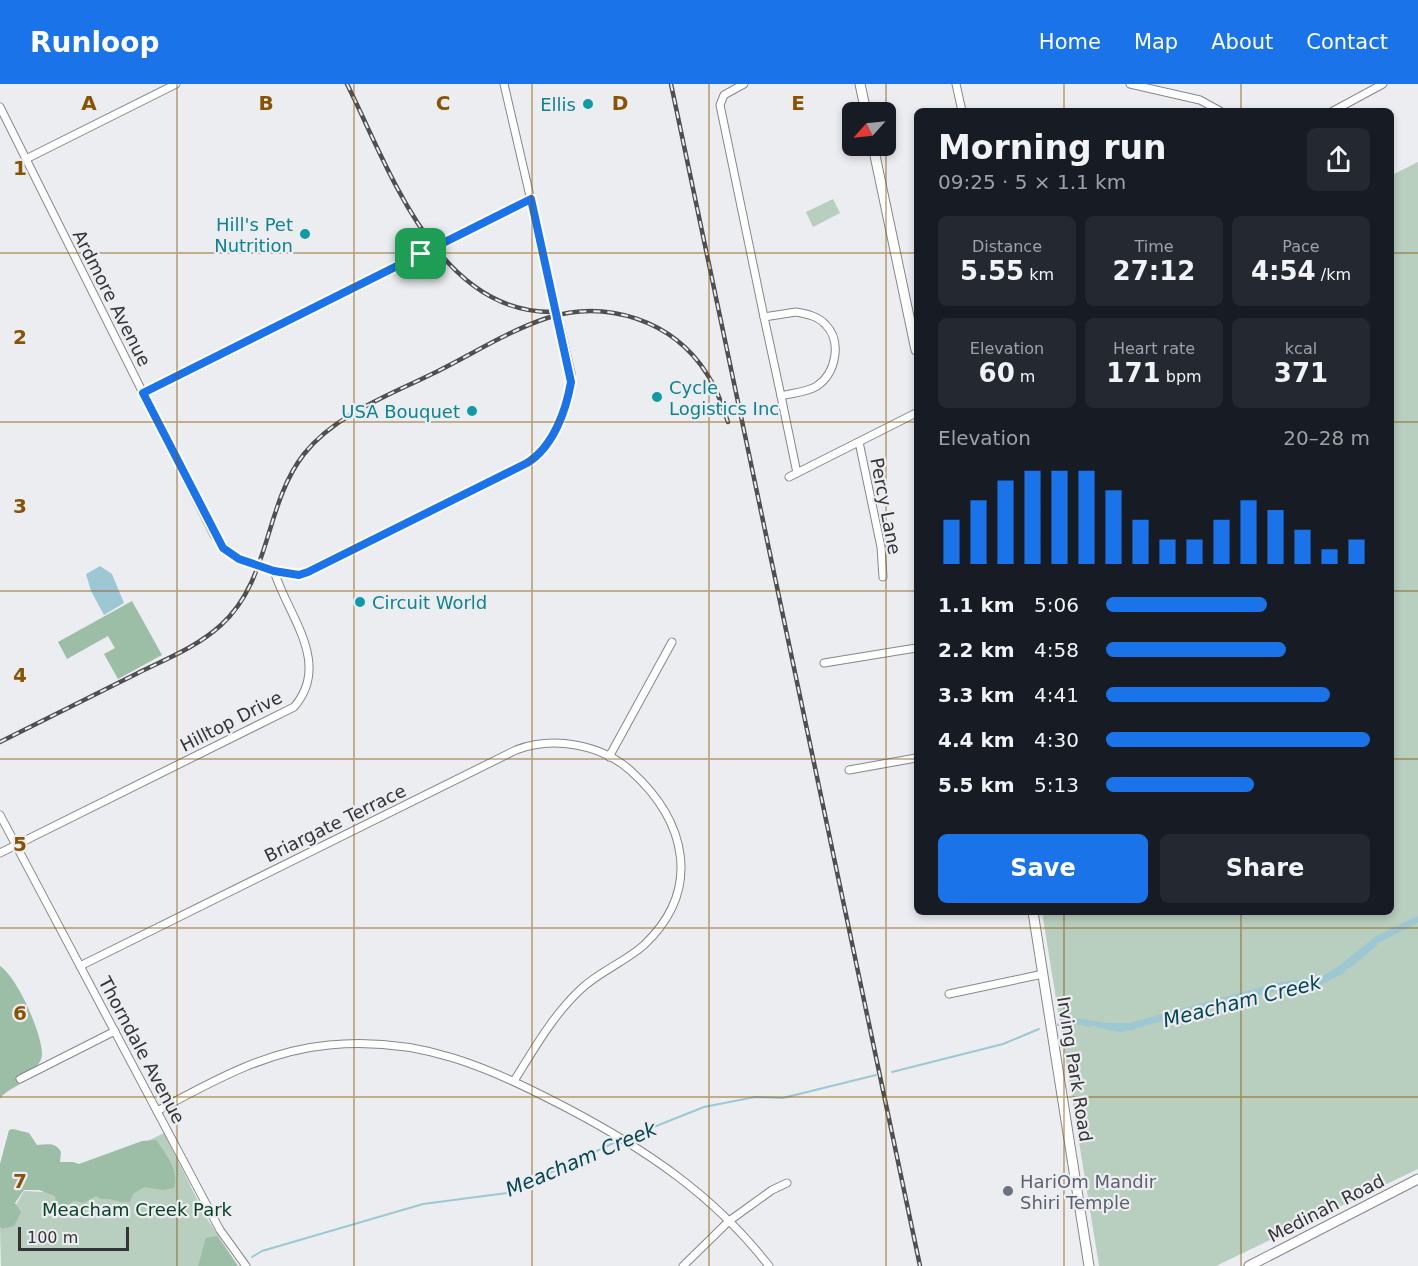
<!DOCTYPE html>
<html lang="en">
<head>
<meta charset="utf-8">
<style>
  :root { --surface:#171b24; --page:#242831; --text:#f1f3f6; --muted:#9ea1a6; --accent:#1a73e8 }
  body { margin:0; font-family:"DejaVu Sans",sans-serif; background:var(--page); color:var(--text); height:100vh; display:flex; flex-direction:column; font-size:22px; white-space:nowrap }
  * { box-sizing:border-box; margin:0 }
  p { font-size:20px; color:var(--muted) }
  .icon { flex:none; width:33px; height:33px; fill:none; stroke:currentColor; stroke-width:2; stroke-linecap:round; stroke-linejoin:round }
  .map { position:relative; flex:1; overflow:hidden }
  .side { position:absolute; left:914px; top:24px; width:480px; height:807px; display:flex; flex-direction:column; background:var(--surface); border-radius:9px; box-shadow:0 3px 9px #0003 }
  .side>* { flex:none }
  .needle { width:39px; rotate:243deg }
  .fabs { position:absolute; left:842px; top:18px; display:grid; gap:12px }
  .fabs a { display:grid; place-items:center; width:54px; height:54px; border-radius:9px; background:var(--surface); box-shadow:0 3px 9px #0003; font-size:30px }
  .scale { position:absolute; left:18px; bottom:15px; width:111px; box-sizing:border-box; padding-left:6px; border:3px solid #343436; border-top:0; font-size:16px; line-height:21px; white-space:nowrap; color:#343436; -webkit-text-stroke:4px #ecedf1; paint-order:stroke }
  .pin { position:absolute; display:grid; place-items:center; width:51px; height:51px; color:#fff; margin:-26px; border-radius:12px; box-shadow:0 3px 9px #0006 }
  .round { display:grid; place-items:center; flex:none; width:63px; height:63px; border-radius:9px; background:var(--page) }
  .overview { display:flex; align-items:center; justify-content:space-between; height:102px; padding:0 24px }
  h1 { font-size:33px; font-weight:800; line-height:45px }
  .figures { display:grid; grid-template-columns:repeat(3,1fr); gap:9px; height:102px; padding:6px 24px }
  .figures div { display:grid; align-content:center; border-radius:9px; background:var(--page); text-align:center }
  .figures b { font-size:26px; font-weight:800 }
  .figures small { font-size:16px; font-weight:400 }
  .figures p { font-size:16px }
  .chart { height:168px; padding:12px 24px }
  .chart p { display:flex; justify-content:space-between }
  .chart svg { width:100%; height:108px; margin-top:6px; stroke:var(--accent); stroke-width:6 }
  .cta { display:flex; gap:12px; margin-top:auto; padding:12px 24px }
  .cta a { flex:1; height:69px; border-radius:9px; background:var(--accent); color:#fff; font-size:24px; font-weight:800; line-height:69px; text-align:center }
  .cta a+a { background:var(--page); color:var(--text) }
  ul { padding:0 24px; list-style:none; font-size:20px }
  li { display:grid; grid-template-columns:96px 72px 1fr; align-items:center; height:45px }
  li i { height:15px; border-radius:8px; background:var(--accent) }
  header { display:flex; align-items:center; gap:36px; box-sizing:border-box; height:84px; padding:0 30px; background:var(--accent); color:#fff }
  header strong { font-size:28px }
  nav { display:flex; gap:33px; margin-inline-start:auto; font-size:21px }
  .map>svg:first-child { display:block }
</style>
</head>
<body>
<header>
<strong>Runloop</strong>
<nav><a>Home</a><a>Map</a><a>About</a><a>Contact</a></nav>
</header>
<div class="map">
<svg width="1418" height="1182" viewBox="0 0 1418 1182">
  <rect width="100%" height="100%" fill="#ecedf1"/>
  <!-- green -->
  <g fill="#b8cebe">
    <polygon points="1418,78 1418,1085 1216,1182 1099,1182 1042,828 1390,828 1390,92"/>
    <polygon points="833,115 840,129 813,143 806,128"/>
    <polygon points="164,1049 206,1133 238,1182 1,1182 0,1143 2,1145 24,1107 43,1108"/>
  </g>
  <!-- forest -->
  <g fill="#9cbda6">
    <polygon points="132,517 162,571 118,595 104,570 115,564 108,552 67,575 58,558"/>
    <path d="M0 882C18 894 41 948 42 969 42 980 34 985 26 990V996C17 1003 8 1005 0 1014Z"/>
    <path d="M13 1045 29 1049 37 1061C46 1061 55 1057 61 1068L60 1078H73L79 1080 142 1057 156 1056C165 1069 180 1087 174 1104L163 1106 144 1103 133 1110 130 1118C120 1120 112 1113 101 1115L96 1112 84 1119 75 1117 62 1123 56 1118 55 1112 39 1106H24L15 1119 21 1128 14 1142 2 1145 0 1143V1080L9 1046Z"/>
    <polygon points="217,1152 238,1182 198,1182 206,1154"/>
  </g>
  <!-- water -->
  <g fill="#9dc8d3">
    <polygon points="100,482 112,490 124,519 104,531 91,507 86,490"/>
    <polygon points="1418,832 1418,839 1378,859 1341,890 1323,900 1273,906 1130,946 1113,946 1077,938 1067,946 1064,944 1063,932 1107,939 1129,939 1280,898 1321,893 1339,882 1376,852"/>
  </g>
  <g fill="none" stroke-linecap="round" stroke-linejoin="round">
    <!-- stream -->
    <g stroke="#9dc8d3" stroke-width="2">
      <polyline points="1350,883 1376,861"/>
      <polyline points="1223,919 1288,903 1313,902 1344,888"/>
      <polyline points="1185,929 1217,920"/>
      <polyline points="1159,937 1180,930"/>
      <polyline points="1058,941 1062,939 1067,946 1074,939 1090,942"/>
      <polyline points="1098,943 1121,947 1134,945"/>
      <polyline points="892,988 1003,960 1039,945"/>
      <polyline points="626,1054 704,1023 755,1013 783,1014 876,991"/>
      <polyline points="252,1173 262,1167 423,1120 507,1109 620,1056"/>
    </g>
    <!-- street casing -->
    <g stroke="#86878b" stroke-width="9">
      <g id="street">
        <polyline points="744,0 724,11 720,21 764,233"/>
        <polyline points="956,0 962,27"/>
        <polyline points="1130,0 1200,16 1220,27"/>
        <path d="M0 23 214 451C234 480 266 485 299 491L533 376C555 357 572 317 571 289L504 0"/>
        <polyline points="1333,27 1383,0"/>
        <polyline points="26,75 176,0"/>
        <path d="M796 228C807 230 818 232 826 241 842 258 836 289 817 302 808 308 792 309 781 312L764 233Z"/>
        <polyline points="143,309 531,115"/>
        <polyline points="781,312 797,389"/>
        <polyline points="859,358 881,463 883,493"/>
        <polyline points="789,393 916,329"/>
        <polyline points="824,579 916,564"/>
        <polyline points="609,673 672,558"/>
        <polyline points="849,686 916,674"/>
        <polyline points="0,731 220,1146 246,1182"/>
        <path d="M0 769 294 623C332 579 288 532 274 487"/>
        <path d="M80 882 516 666C553 652 601 660 631 687 686 737 703 805 644 861 625 878 600 887 581 905 553 931 534 965 514 997"/>
        <polyline points="949,910 1043,890"/>
        <polyline points="20,995 115,947"/>
        <path d="M157 1027C213 997 265 967 329 961 420 952 488 983 567 1024 645 1065 714 1111 769 1182"/>
        <polyline points="683,1182 729,1137 772,1106 787,1099"/>
      </g>
    </g>
    <!-- secondary casing -->
    <g stroke="#86878b" stroke-width="11">
      <g id="secondary">
        <polyline points="860,0 866,28"/>
        <polyline points="873,62 916,266"/>
        <polyline points="1033,828 1089,1182"/>
        <polyline points="1249,1182 1418,1095"/>
      </g>
    </g>
    <!-- street -->
    <use href="#street" stroke="#fff" stroke-width="7"/>
    <!-- secondary -->
    <use href="#secondary" stroke="#fff" stroke-width="9"/>
    <!-- rail casing -->
    <g stroke="#4f4f51" stroke-width="4.5">
      <g id="rail">
        <path d="M347 0C390 86 438 231 555 228"/>
        <polyline points="671,0 920,1182"/>
        <path d="M0 658C46 635 92 612 138 589 166 575 197 563 221 541 271 496 264 421 304 370 336 330 390 311 434 289 471 271 508 247 547 234 606 215 673 236 707 290 717 305 722 321 728 338"/>
      </g>
    </g>
    <!-- rail -->
    <use href="#rail" stroke="#ecedf1" stroke-width="2" stroke-dasharray="7" stroke-linecap="butt"/>
  </g>
  <g fill="none" stroke-linecap="round" stroke-linejoin="round">
    <!-- route casing -->
    <g stroke="#fff" stroke-width="12">
      <path id="route" d="M531 115 571 298C566 327 553 363 527 379L308 488 299 491 274 487 239 475 223 464 143 309Z"/>
    </g>
    <!-- route -->
    <use href="#route" stroke="#1a73e8" stroke-width="8"/>
  </g>
  <!-- grid -->
  <path fill="none" stroke="#895303" stroke-width="1.5" stroke-opacity="0.55" d="M177 0V1182M354 0V1182M532 0V1182M709 0V1182M886 0V1182M1064 0V27M1241 0V27M0 169H916M1390 169H1418M0 338H916M1390 338H1418M0 507H916M1390 507H1418M0 675H916M1390 675H1418M1064 828V1182M1241 828V1182M0 844H1418M0 1013H1418"/>
  <!-- markers -->
  <g fill="#0f9aa8" stroke="#ecedf1" stroke-width="2">
    <circle cx="588" cy="20" r="6"/>
    <circle cx="305" cy="150" r="6"/>
    <circle cx="657" cy="313" r="6"/>
    <circle cx="472" cy="327" r="6"/>
    <circle cx="360" cy="518" r="6"/>
  </g>
  <circle fill="#6b7280" stroke="#ecedf1" stroke-width="2" cx="1008" cy="1107" r="6"/>
  <g text-anchor="middle" dominant-baseline="central" stroke-width="4.5" stroke-linejoin="round" paint-order="stroke">
    <!-- culture labels -->
    <g font-size="18" fill="#0d838f" stroke="#ecedf1" text-anchor="end">
      <text x="576" y="20">Ellis</text>
      <text x="293" y="140">Hill's Pet<tspan x="293" dy="21">Nutrition</tspan></text>
      <text x="669" y="303" text-anchor="start">Cycle<tspan x="669" dy="21">Logistics Inc</tspan></text>
      <text x="460" y="327">USA Bouquet</text>
      <text x="372" y="518" text-anchor="start">Circuit World</text>
    </g>
    <!-- street labels -->
    <g font-size="18" fill="#343436" stroke="#ecedf1">
      <text transform="translate(112 214) rotate(63)">Ardmore Avenue</text>
      <text transform="translate(886 422) rotate(79)">Percy Lane</text>
      <text transform="translate(231 637) rotate(-27)">Hilltop Drive</text>
      <text transform="translate(335 739) rotate(-26)">Briargate Terrace</text>
      <text transform="translate(142 966) rotate(62)">Thorndale Avenue</text>
      <text transform="translate(1075 985) rotate(81)">Irving Park Road</text>
      <text transform="translate(1326 1124) rotate(-27)">Medinah Road</text>
    </g>
    <!-- worship labels -->
    <g font-size="18" fill="#5b616d" stroke="#ecedf1" text-anchor="start">
      <text x="1020" y="1097">HariOm Mandir<tspan x="1020" dy="21">Shiri Temple</tspan></text>
    </g>
    <!-- park labels -->
    <g font-size="18" fill="#094324" stroke="#ecedf1">
      <text x="137" y="1125">Meacham Creek Park</text>
    </g>
    <!-- water labels -->
    <g font-size="20" font-style="italic" fill="#044653" stroke="#ecedf1">
      <text transform="translate(1242 917) rotate(-14)">Meacham Creek</text>
      <text transform="translate(581 1075) rotate(-23)">Meacham Creek</text>
    </g>
  </g>
  <g font-size="20" text-anchor="middle" font-weight="bold" fill="#895303" stroke="#ecedf1" stroke-width="4.5" stroke-linejoin="round" paint-order="stroke">
    <text x="89" y="26">A</text>
    <text x="266" y="26">B</text>
    <text x="443" y="26">C</text>
    <text x="620" y="26">D</text>
    <text x="798" y="26">E</text>
    <text x="20" y="91">1</text>
    <text x="20" y="260">2</text>
    <text x="20" y="429">3</text>
    <text x="20" y="598">4</text>
    <text x="20" y="767">5</text>
    <text x="20" y="936">6</text>
    <text x="20" y="1104">7</text>
  </g>
</svg>
<div class="fabs">
<a><svg class="needle" viewBox="-14 -14 28 28"><path d="M0-13l5 13h-10z" fill="#e53935"/><path d="M0 13l5-13h-10z" fill="#9ea1a6"/></svg></a>
</div>
<div class="scale">100 m</div>
<div class="pin" style="left:421px;top:170px;background:#1e9e55"><svg class="icon" aria-label="arrive" viewBox="0 0 24 24"><path d="M6 21V4h12l-3 4 3 4H6"/></svg></div>
<section class="side">
<div class="overview"><div><h1>Morning run</h1><p>09:25 · 5 × 1.1 km</p></div><a class="round"><svg class="icon" aria-label="share" viewBox="0 0 24 24"><path d="M12 15V3M7 8l5-5 5 5M5 13v7h14v-7"/></svg></a></div>
<div class="figures">
<div><p>Distance</p><b>5.55<small> km</small></b></div>
<div><p>Time</p><b>27:12</b></div>
<div><p>Pace</p><b>4:54<small> /km</small></b></div>
</div>
<div class="figures">
<div><p>Elevation</p><b>60<small> m</small></b></div>
<div><p>Heart rate</p><b>171<small> bpm</small></b></div>
<div><p>kcal</p><b>371</b></div>
</div>
<div class="chart"><p><span>Elevation</span>20–28 m</p>
<svg viewBox="0 0 160 44" preserveAspectRatio="none"><path d="M5 44V26M15 44V18M25 44V10M35 44V6M45 44V6M55 44V6M65 44V14M75 44V26M85 44V34M95 44V34M105 44V26M115 44V18M125 44V22M135 44V30M145 44V38M155 44V34"/></svg>
</div>
<ul>
<li><b>1.1 km</b>5:06<i style="width:61%"></i></li>
<li><b>2.2 km</b>4:58<i style="width:68%"></i></li>
<li><b>3.3 km</b>4:41<i style="width:85%"></i></li>
<li><b>4.4 km</b>4:30<i style="width:100%"></i></li>
<li><b>5.5 km</b>5:13<i style="width:56%"></i></li>
</ul>
<div class="cta"><a>Save</a><a>Share</a></div>
</section>
</div>
</body>
</html>
